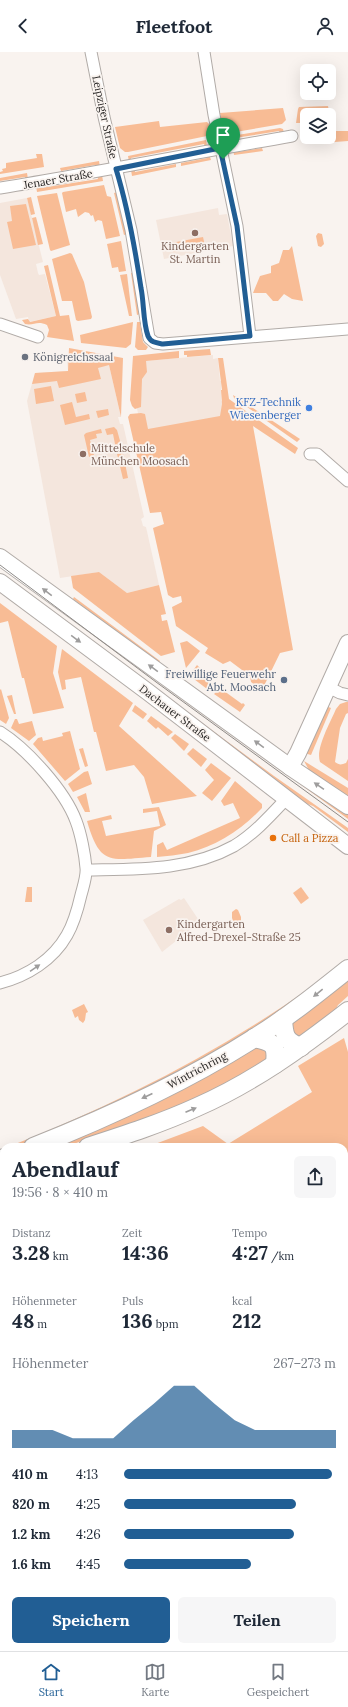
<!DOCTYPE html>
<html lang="de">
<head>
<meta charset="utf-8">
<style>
  :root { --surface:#fff; --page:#f6f6f7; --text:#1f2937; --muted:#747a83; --line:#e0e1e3; --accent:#215e94 }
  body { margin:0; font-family:Lora,serif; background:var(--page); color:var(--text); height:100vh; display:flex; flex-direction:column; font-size:15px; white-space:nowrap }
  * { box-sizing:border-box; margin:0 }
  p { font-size:13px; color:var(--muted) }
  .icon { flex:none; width:22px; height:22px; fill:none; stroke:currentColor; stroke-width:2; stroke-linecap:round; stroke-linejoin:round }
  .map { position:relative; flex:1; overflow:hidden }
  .sheet { position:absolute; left:0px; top:1091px; width:348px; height:508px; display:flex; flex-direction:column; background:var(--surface); border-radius:12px 12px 0 0; box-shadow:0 4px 16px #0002 }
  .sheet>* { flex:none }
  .controls { position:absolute; left:300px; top:12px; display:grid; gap:8px }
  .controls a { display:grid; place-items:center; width:36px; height:36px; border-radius:6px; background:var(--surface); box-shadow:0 4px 16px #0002; font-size:20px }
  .pin { position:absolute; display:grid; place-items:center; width:34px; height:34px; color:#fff; margin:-41px -17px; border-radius:50% 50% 50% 0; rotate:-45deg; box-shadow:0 0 4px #0007 }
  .pin .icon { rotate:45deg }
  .round { display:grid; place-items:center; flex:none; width:42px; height:42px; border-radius:6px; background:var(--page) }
  .headline { display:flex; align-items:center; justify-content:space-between; height:68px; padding:0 12px }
  h1 { font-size:22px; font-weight:700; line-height:30px }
  .metrics { display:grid; grid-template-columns:repeat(3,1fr); gap:6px; height:68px; padding:4px 12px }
  .metrics div { display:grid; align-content:center }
  .metrics b { font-size:20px; font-weight:700 }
  .metrics small { font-size:11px; font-weight:400 }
  .metrics p { font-size:11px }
  .chart { height:112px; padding:8px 12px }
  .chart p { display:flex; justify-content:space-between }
  .chart svg { width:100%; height:72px; margin-top:4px; fill:var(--accent); opacity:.7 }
  .cta { display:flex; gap:8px; margin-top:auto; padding:8px 12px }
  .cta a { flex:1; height:46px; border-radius:6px; background:var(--accent); color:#fff; font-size:16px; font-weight:700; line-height:46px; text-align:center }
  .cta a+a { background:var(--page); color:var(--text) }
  ul { padding:0 12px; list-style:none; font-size:13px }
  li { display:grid; grid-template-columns:64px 48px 1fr; align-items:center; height:30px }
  li i { height:10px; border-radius:5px; background:var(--accent) }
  header { display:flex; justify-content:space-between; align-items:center; height:52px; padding:0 12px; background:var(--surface); font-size:18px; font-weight:700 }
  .tab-bar { display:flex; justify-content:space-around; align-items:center; height:56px; border-top:1px solid var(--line); background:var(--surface); font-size:11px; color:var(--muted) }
  .tab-bar a { display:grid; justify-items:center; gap:2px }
  .tab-bar .on { color:var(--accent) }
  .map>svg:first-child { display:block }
</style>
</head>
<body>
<header><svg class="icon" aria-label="back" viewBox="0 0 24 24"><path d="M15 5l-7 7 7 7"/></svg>Fleetfoot<svg class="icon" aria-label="person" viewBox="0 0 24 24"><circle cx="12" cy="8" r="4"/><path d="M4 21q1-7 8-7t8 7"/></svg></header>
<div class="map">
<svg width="348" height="1599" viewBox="0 0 348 1599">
  <rect width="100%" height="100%" fill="#f9f3ef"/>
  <!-- built -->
  <g fill="#f4e6dd">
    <polygon points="27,146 43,210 36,212 38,221 39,223 45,222 56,264 29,270 28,265 16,267 0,223 0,151"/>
    <polygon points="218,156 219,163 227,162 233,194 164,207 156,168"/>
    <polygon points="213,303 213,307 218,306 220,329 221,329 221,349 230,356 232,370 144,389 136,352 146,307 146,309"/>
    <polygon points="67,308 109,313 121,365 118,365 120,372 123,372 144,465 141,467 142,470 143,474 146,475 159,533 127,541 99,520 60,526 27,349 35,321 68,319"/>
    <polygon points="184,846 200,870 162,900 143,868 179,847 181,848"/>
  </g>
  <!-- green -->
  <g fill="#f8bc95">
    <polygon points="328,54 333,79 348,79 348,89 308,92 307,85 329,85 329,63 307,63 307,83 305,73 301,71 296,71 298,57 299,55"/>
    <path d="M283 56 286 68 282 72 230 81C220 79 221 69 220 61Z"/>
    <polygon points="159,69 160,75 207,70 209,72 210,80 207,84 128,100 125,100 120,96 115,75"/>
    <polygon points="280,76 283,77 284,81 280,82 279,79 235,86 235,89 232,90 231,84"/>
    <polygon points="206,88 207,94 205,95 204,92 131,106 132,110 129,110 128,104"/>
    <polygon points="262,96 263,99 234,103 233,98 237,100"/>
    <polygon points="36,102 42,102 44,115 0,122 0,120 3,119 2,117 6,116 6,111 37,106"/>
    <polygon points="209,102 211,108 181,114 181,111 207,106 206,103"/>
    <polygon points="99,109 100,115 96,116 95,113 61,119 60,116"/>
    <polygon points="176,112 176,115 132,124 131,118 135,117 135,120"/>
    <polygon points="27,121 28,127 25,128 25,125 0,129 0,126"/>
    <polygon points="102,123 103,129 37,140 36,134 40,134 41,136 98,127 97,124"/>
    <polygon points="104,133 107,144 111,145 120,184 106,187 102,169 98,168 95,170 93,163 91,164 89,161 85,160 78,165 76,157 66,160 62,141 63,140"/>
    <polygon points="117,140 127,182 124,183 114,141"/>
    <polygon points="57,141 70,193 51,199 50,198 37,144"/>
    <polygon points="31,145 35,162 31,163 27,146"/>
    <polygon points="26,152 36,193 13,197 7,170 12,169 10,154"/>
    <polygon points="36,165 43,192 38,193 32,166"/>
    <polygon points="318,181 322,182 324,192 321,195 318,194 316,184"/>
    <polygon points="203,185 205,194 173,200 171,191"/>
    <polygon points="121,189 126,219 119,220 118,215 112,216 107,192"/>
    <polygon points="292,194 303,249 292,247 284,242 278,249 273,249 266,241 253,241 260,224 271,221 271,214 279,211 283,198 289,198"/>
    <polygon points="70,201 72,202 84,230 92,265 91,267 78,269 76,268 72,249 62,249 52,207"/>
    <path d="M48 213 60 264 69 263 74 289 47 285 49 278 47 273C37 268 34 274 25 272L22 268 28 267 30 270 56 264 44 214Z"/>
    <polygon points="134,220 140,262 137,263 131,221"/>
    <polygon points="127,222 132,264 129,264 120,223"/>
    <polygon points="133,270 131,292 126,296 81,291 80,283"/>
    <polygon points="137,270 140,270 143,290 148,295 146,298 138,298 135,295"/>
    <polygon points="69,296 123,306 121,365 109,313 98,316 101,327 59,336 57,329 32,332 35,321 68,319"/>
    <polygon points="210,297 211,303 187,305 187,303 184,303 184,299"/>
    <polygon points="179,299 179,306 146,309 147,320 142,327 141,355 135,357 132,354 130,348 133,304"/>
    <polygon points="218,306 223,306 229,347 298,396 295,402 253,374 293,598 280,601 262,638 251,630 250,624 230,609 223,612 205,601 208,596 176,574 172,555 182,550 181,544 173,546 168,543 153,476 164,472 161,460 150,461 128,365 130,362 141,361 145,362 148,377 220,364 222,352 221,338 222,338"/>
    <polygon points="51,334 54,349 36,352 34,337"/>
    <polygon points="85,340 87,349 77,351 75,342"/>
    <polygon points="233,343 300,387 297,390 234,346"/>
    <polygon points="72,350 76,365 89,362 90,367 65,373 60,353"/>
    <polygon points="108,357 109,363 98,366 96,359"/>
    <polygon points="114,375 117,378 122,396 116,397 113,382 107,383 105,377"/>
    <polygon points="101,377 102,381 96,382 97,386 90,388 94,403 89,405 84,383 86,381"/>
    <polygon points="123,401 128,426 123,427 117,402"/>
    <polygon points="99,520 127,541 159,533 166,562 161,563 162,569 167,568 175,600 161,604 73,536 71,524"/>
    <polygon points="74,545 160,609 159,611 73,547"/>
    <polygon points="0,551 57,594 53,621 64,656 33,662 24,626 22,626 8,569 0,571"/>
    <polygon points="187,589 200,599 186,616 180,591"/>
    <polygon points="62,597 133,651 119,674 197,744 152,752 144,725 134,713 106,719 96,680 94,680 81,625 65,628 66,637 62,638 58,620"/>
    <polygon points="197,613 201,617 198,622 215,633 211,640 190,624 191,621"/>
    <polygon points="164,633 271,710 348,762 348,767"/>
    <polygon points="220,636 242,652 243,651 245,653 240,660 214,642"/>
    <polygon points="1,637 9,666 6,672 0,668 0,638"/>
    <polygon points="159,639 274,724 348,776 348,780 313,754 305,751"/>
    <polygon points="12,643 16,662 14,662 7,644"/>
    <path d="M346 650H348V661L346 662 340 676 335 710C339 713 341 713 346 711L348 707V729L320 710C315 697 331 669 336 657L340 652Z"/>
    <polygon points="135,653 147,662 143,667 132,659"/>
    <polygon points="326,654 331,656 311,703 304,701"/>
    <polygon points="151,664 173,680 168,684 158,675 156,677 147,669"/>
    <polygon points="15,667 17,667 19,672 32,669 36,683 29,689 11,676"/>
    <polygon points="70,679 80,717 65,729 33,692 38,686 42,685 43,689 63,684 62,681"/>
    <polygon points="175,682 189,692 184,699 171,686"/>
    <polygon points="83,696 88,714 85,715 79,697"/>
    <polygon points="193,696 207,707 201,715 187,702"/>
    <polygon points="304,709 348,736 348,746 310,720"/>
    <polygon points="211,711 231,726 212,749 202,741 214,728 205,718"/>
    <polygon points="88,719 92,732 73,740 68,732 84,720"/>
    <path d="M235 729 262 752V756C242 777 217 794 188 801 178 803 167 804 157 805V793L163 790 167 798 240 766 233 751 224 754 221 749Z"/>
    <polygon points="86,741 90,760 85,760 77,745"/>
    <path d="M159 755 166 773 154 779 151 805C110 808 100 814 87 769L111 763 112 767 102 769 106 784 160 774 157 759 143 761V757Z"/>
    <polygon points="27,835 32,835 32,850 25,850"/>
    <polygon points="301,835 309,846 301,852 293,841"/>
    <polygon points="236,857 238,858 241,865 241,873 239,876 235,874 232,866 232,860"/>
    <polygon points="348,927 348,944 338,953 335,959 296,987 291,972"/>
    <path d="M304 940 278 963 186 1017 55 1080 15 1095H8C112 1054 212 1004 304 940Z"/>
    <polygon points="84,952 88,960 86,961 85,968 83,971 79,968 78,964 75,966 72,958"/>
    <polygon points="344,986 348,1000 348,1599 0,1599 0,1143 4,1142 4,1595 344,1595 344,1095 147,1095 203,1074 228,1092 312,1040 298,1014"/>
    <polygon points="261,992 270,1005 236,1027 186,1052 65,1095 51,1095"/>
  </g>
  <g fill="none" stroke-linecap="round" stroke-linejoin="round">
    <!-- street casing -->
    <g stroke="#b1aba7" stroke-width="13">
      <g id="street">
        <polyline points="91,0 104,65 131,178 149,286 155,291 163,292 348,277"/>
        <polyline points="204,0 214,63 237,174 250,284"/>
        <path d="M0 136C98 120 195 101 292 84"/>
        <polyline points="0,272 38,285"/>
        <polyline points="310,402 317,402 348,429"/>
        <polyline points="328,635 340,641 348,643"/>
        <path d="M0 680C27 697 65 739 76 769 81 782 85 803 86 816 87 824 83 835 81 843 78 856 74 871 67 883 53 908 27 924 0 931"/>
        <path d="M87 818C137 817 189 819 234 794 254 782 271 763 286 747"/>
      </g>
    </g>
    <!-- secondary casing -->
    <g stroke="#b1aba7" stroke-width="18">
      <g id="secondary">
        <polyline points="0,505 290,715 348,754"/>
        <polyline points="0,530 148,640 348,794"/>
        <polyline points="290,715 298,701 348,591"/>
      </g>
    </g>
    <!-- primary casing -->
    <g stroke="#b1aba7" stroke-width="20">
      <g id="primary">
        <path d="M283 967C284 984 285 989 301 995"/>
        <path d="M254 986C273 990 277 992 275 1012"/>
        <path d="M33 1095C109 1065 187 1029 256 985 288 965 318 941 348 917"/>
        <path d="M88 1095C125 1083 162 1071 197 1055 252 1031 301 996 348 959"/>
        <polyline points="0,1108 4,1106"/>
        <polyline points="0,1126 4,1124"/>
      </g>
    </g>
    <!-- street -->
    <use href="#street" stroke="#fff" stroke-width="11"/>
    <!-- secondary -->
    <use href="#secondary" stroke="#fff" stroke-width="16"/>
    <!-- primary -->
    <use href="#primary" stroke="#fff" stroke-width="18"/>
    <!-- tram -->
    <polyline stroke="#8e8a87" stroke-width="1" points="0,513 156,630 348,770"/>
  </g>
  <!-- one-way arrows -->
  <defs><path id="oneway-solid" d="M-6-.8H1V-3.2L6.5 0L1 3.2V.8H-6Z"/></defs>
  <g fill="#9e9d9d">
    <use href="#oneway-solid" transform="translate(47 540) rotate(-143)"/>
    <use href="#oneway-solid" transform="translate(76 587) rotate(36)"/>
    <use href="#oneway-solid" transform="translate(153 616) rotate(-144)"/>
    <use href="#oneway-solid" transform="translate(259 692) rotate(-144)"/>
    <use href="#oneway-solid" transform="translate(319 734) rotate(-146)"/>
    <use href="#oneway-solid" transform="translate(35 916) rotate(-34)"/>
    <use href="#oneway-solid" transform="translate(318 941) rotate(141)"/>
    <use href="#oneway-solid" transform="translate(147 1044) rotate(155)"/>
    <use href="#oneway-solid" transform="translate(191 1058) rotate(-23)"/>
  </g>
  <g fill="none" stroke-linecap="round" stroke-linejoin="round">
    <!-- route casing -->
    <g stroke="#fff" stroke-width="8">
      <path id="route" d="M220 96 237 174 250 284 163 292C157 291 151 291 148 284 143 271 144 250 141 236 135 196 128 156 116 117Z"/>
    </g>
    <!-- route -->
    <use href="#route" stroke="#215e94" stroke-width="5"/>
  </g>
  <!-- markers -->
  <g fill="#8d6e63" stroke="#f9f3ef" stroke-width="1.5">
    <circle cx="195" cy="181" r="4"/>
    <circle cx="83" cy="402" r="4"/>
    <circle cx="169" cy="878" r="4"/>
  </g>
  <circle fill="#6b7280" stroke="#f9f3ef" stroke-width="1.5" cx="25" cy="305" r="4"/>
  <circle fill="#3f7fe0" stroke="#f9f3ef" stroke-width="1.5" cx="309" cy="356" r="4"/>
  <circle fill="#5c6f8a" stroke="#f9f3ef" stroke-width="1.5" cx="284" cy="628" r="4"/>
  <circle fill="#e8710a" stroke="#f9f3ef" stroke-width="1.5" cx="273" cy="786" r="4"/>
  <g text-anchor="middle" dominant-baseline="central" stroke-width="3.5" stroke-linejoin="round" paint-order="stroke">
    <!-- street labels -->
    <g font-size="11" fill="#282625" stroke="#f9f3ef">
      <text transform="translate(105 65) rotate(78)">Leipziger Straße</text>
      <text transform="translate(58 127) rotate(-10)">Jenaer Straße</text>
      <text transform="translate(175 661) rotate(37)">Dachauer Straße</text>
      <text transform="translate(197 1018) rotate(-28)">Wintrichring</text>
    </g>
    <!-- education labels -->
    <g font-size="11" fill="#785e54" stroke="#f9f3ef" text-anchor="start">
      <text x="195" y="194" text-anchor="middle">Kindergarten<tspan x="195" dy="13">St. Martin</tspan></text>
      <text x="91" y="396">Mittelschule<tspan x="91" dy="13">München Moosach</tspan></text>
      <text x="177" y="872">Kindergarten<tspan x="177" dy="13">Alfred-Drexel-Straße 25</tspan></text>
    </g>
    <!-- worship labels -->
    <g font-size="11" fill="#5b616d" stroke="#f9f3ef" text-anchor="start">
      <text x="33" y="305">Königreichssaal</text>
    </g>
    <!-- shop labels -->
    <g font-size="11" fill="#366cbe" stroke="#f9f3ef" text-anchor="end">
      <text x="301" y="350">KFZ-Technik<tspan x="301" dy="13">Wiesenberger</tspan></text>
    </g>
    <!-- service labels -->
    <g font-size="11" fill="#4e5e75" stroke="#f9f3ef" text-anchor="end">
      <text x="276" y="622">Freiwillige Feuerwehr<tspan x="276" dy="13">Abt. Moosach</tspan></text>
    </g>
    <!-- food labels -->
    <g font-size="11" fill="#c56008" stroke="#f9f3ef" text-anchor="start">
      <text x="281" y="786">Call a Pizza</text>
    </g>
  </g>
</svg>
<div class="controls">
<a><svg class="icon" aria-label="locate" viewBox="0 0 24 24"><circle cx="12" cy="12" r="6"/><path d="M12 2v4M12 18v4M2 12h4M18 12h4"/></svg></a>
<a><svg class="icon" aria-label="layers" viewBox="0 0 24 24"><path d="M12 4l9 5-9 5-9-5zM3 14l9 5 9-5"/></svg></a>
</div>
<div class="pin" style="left:223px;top:107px;background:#1e9e55"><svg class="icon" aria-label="arrive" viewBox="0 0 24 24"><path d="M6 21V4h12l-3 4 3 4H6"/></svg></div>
<section class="sheet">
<div class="headline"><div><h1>Abendlauf</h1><p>19:56 · 8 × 410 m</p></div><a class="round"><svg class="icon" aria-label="share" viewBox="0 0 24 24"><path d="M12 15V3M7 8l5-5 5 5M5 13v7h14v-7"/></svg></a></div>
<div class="metrics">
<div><p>Distanz</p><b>3.28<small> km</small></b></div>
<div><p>Zeit</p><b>14:36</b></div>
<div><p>Tempo</p><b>4:27<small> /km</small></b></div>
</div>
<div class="metrics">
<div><p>Höhenmeter</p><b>48<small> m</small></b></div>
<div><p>Puls</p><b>136<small> bpm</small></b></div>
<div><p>kcal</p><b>212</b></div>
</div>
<div class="chart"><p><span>Höhenmeter</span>267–273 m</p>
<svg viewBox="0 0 160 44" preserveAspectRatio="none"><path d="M0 44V33L10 33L20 33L30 38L40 38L50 38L60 27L70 17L80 6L90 6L100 17L110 27L120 33L130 33L140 33L150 33L160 33V44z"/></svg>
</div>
<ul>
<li><b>410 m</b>4:13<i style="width:98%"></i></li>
<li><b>820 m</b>4:25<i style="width:81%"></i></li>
<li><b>1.2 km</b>4:26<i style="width:80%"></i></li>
<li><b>1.6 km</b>4:45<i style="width:60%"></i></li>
</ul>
<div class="cta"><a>Speichern</a><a>Teilen</a></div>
</section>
</div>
<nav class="tab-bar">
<a class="on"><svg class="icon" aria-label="home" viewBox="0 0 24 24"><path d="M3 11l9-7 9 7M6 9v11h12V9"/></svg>Start</a>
<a><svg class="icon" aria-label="map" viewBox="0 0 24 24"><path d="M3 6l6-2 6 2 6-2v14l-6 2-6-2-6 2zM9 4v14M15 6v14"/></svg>Karte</a>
<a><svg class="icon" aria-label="saved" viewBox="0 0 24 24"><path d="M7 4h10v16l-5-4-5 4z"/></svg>Gespeichert</a>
</nav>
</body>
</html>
